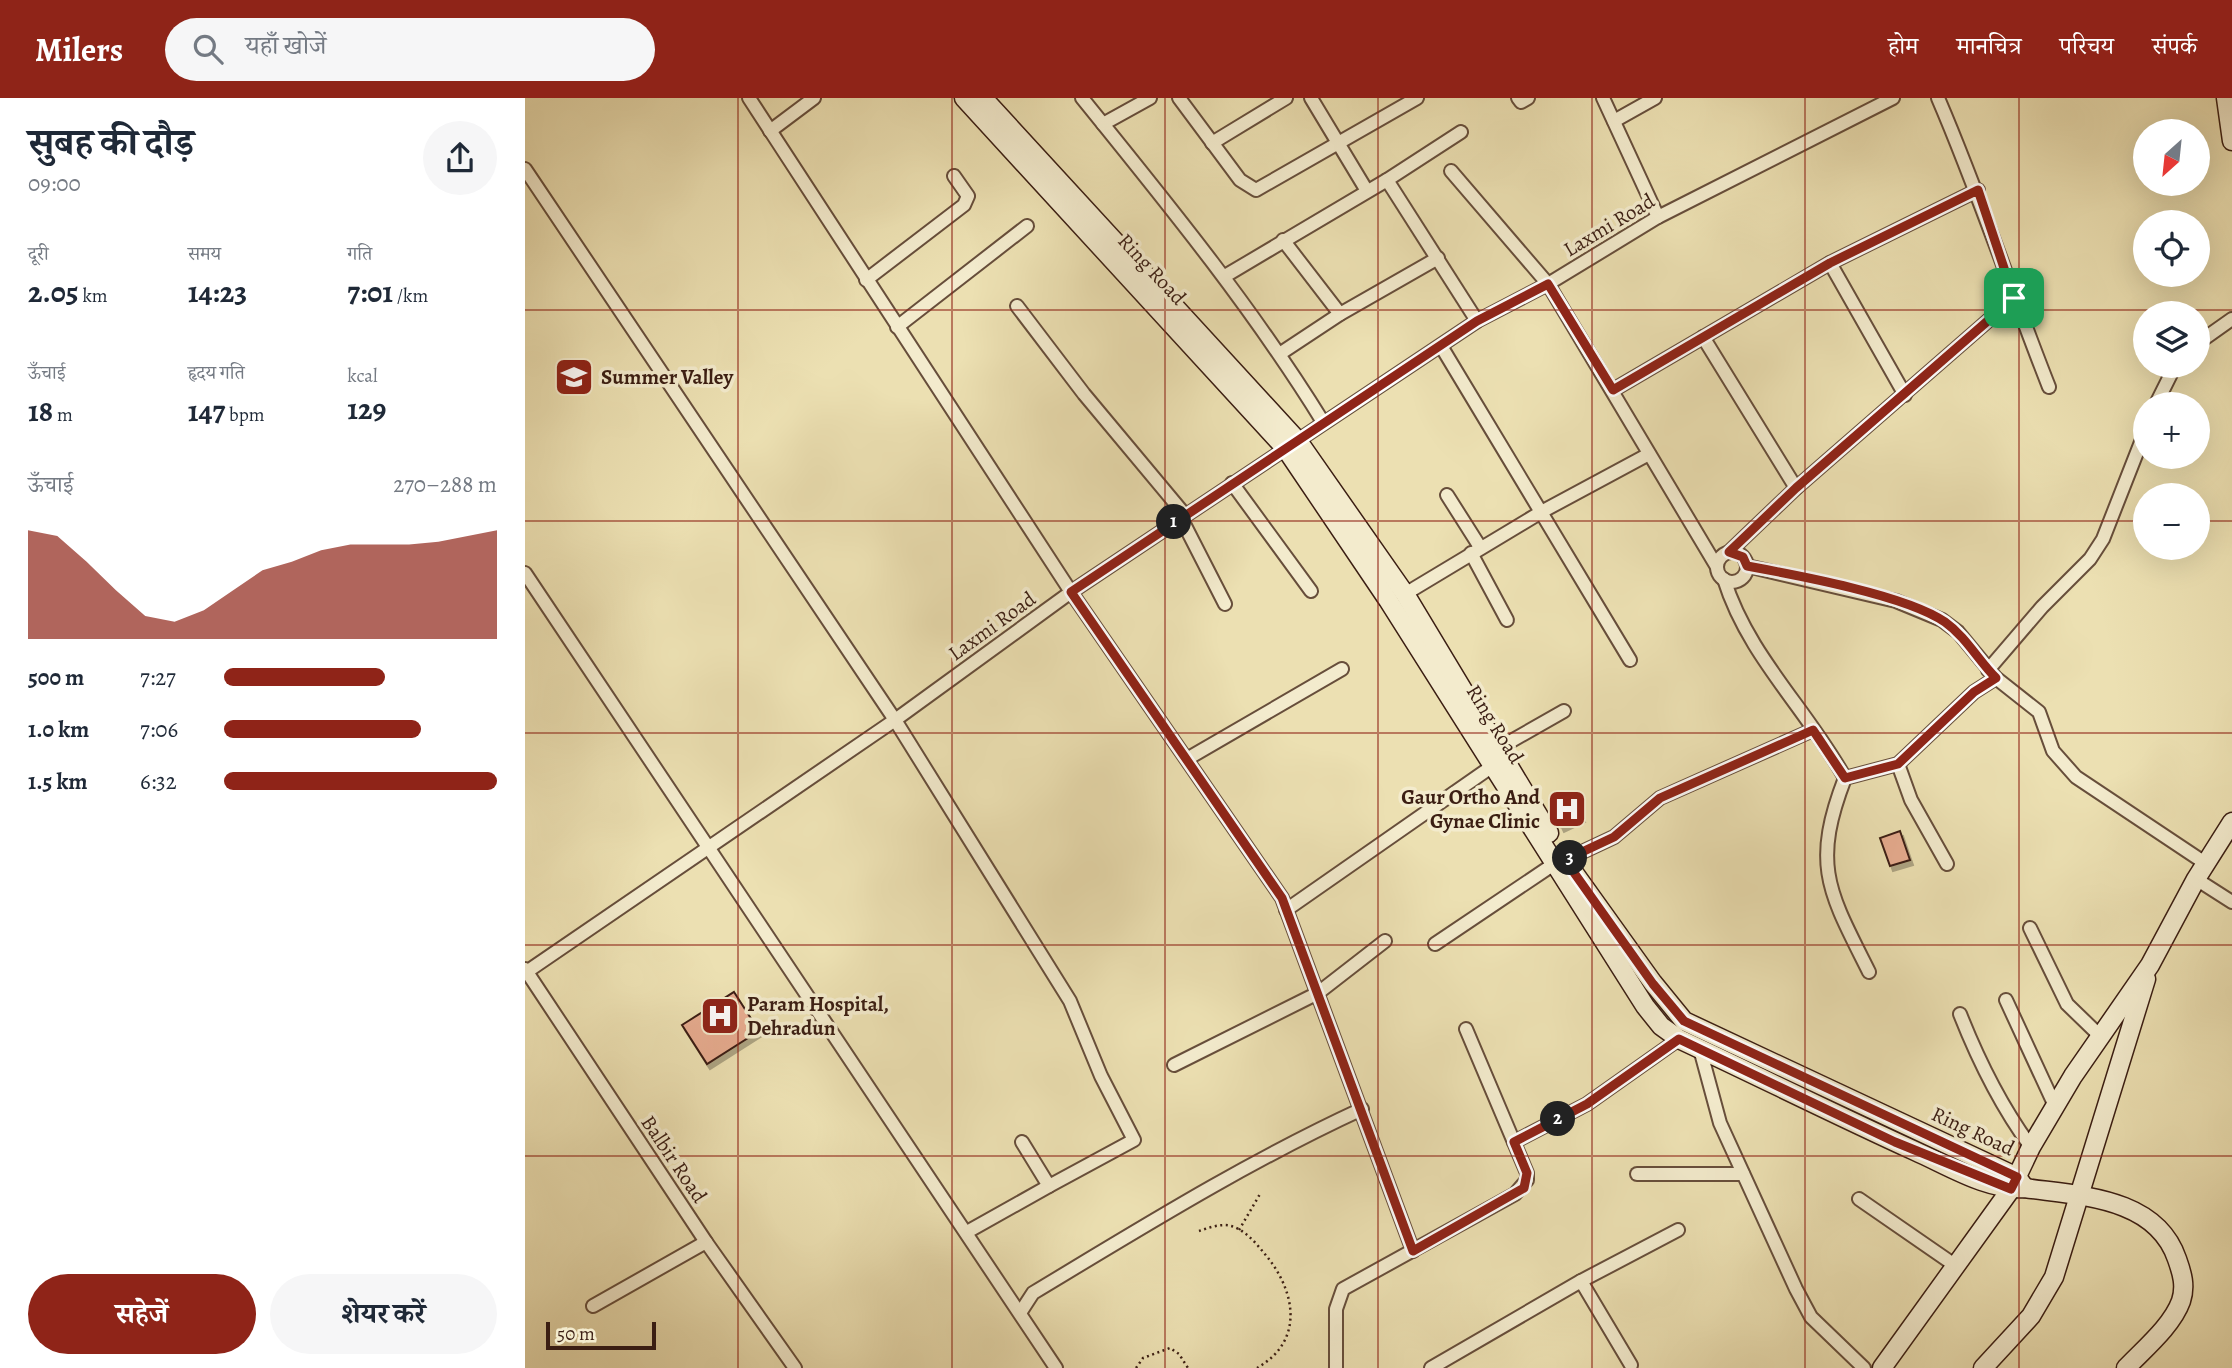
<!DOCTYPE html>
<html lang="hi">
<head>
<meta charset="utf-8">
<style>
  :root { --surface:#fff; --page:#f6f6f7; --text:#1f2937; --muted:#747a83; --accent:#8f2418 }
  body { margin:0; font-family:Alegreya,"Noto Serif Devanagari",serif; background:var(--page); color:var(--text); height:100vh; display:flex; flex-direction:column; font-size:26px; white-space:nowrap }
  * { box-sizing:border-box; margin:0 }
  p { font-size:23px; color:var(--muted) }
  .icon { flex:none; width:38px; height:38px; fill:none; stroke:currentColor; stroke-width:2; stroke-linecap:round; stroke-linejoin:round }
  .map { position:relative; flex:1; overflow:hidden }
  .sheet { display:flex; flex-direction:column; background:var(--surface); width:525px }
  .sheet>* { flex:none }
  .needle { width:46px; rotate:207deg }
  .tools { position:absolute; left:1608px; top:21px; display:grid; gap:14px }
  .tools a { display:grid; place-items:center; width:77px; height:77px; border-radius:50%; background:var(--surface); box-shadow:0 7px 28px #0002; font-size:35px }
  .scale { position:absolute; left:21px; bottom:18px; width:110px; box-sizing:border-box; padding-left:7px; border:4px solid #3b1e13; border-top:0; font-size:19px; line-height:24px; white-space:nowrap; color:#3b1e13; -webkit-text-stroke:5px #f3ebcd; paint-order:stroke }
  .pin { position:absolute; display:grid; place-items:center; width:60px; height:60px; color:#fff; margin:-30px; border-radius:14px; box-shadow:0 4px 10px #0006 }
  .km { position:absolute; width:35px; height:35px; margin:-18px; border-radius:50%; background:#222; color:#fff; font-size:19px; line-height:35px; text-align:center }
  .round { display:grid; place-items:center; flex:none; width:74px; height:74px; border-radius:37px; background:var(--page) }
  .summary { display:flex; align-items:center; justify-content:space-between; height:119px; padding:0 28px }
  h1 { font-size:38px; font-weight:700; line-height:52px }
  .figures { display:grid; grid-template-columns:repeat(3,1fr); gap:10px; height:119px; padding:7px 28px }
  .figures div { display:grid; align-content:center }
  .figures b { font-size:30px; font-weight:700 }
  .figures small { font-size:19px; font-weight:400 }
  .figures p { font-size:19px }
  .chart { height:196px; padding:14px 28px }
  .chart p { display:flex; justify-content:space-between }
  .chart svg { width:100%; height:126px; margin-top:7px; fill:var(--accent); opacity:.7 }
  .primary-button { display:flex; gap:14px; margin-top:auto; padding:14px 28px }
  .primary-button a { flex:1; height:80px; border-radius:42px; background:var(--accent); color:#fff; font-size:28px; font-weight:700; line-height:80px; text-align:center }
  .primary-button a+a { background:var(--page); color:var(--text) }
  ul { padding:0 28px; list-style:none; font-size:23px }
  li { display:grid; grid-template-columns:112px 84px 1fr; align-items:center; height:52px }
  li i { height:18px; border-radius:9px; background:var(--accent) }
  header { display:flex; align-items:center; gap:42px; box-sizing:border-box; height:98px; padding:0 35px; background:var(--accent); color:#fff }
  header strong { font-size:33px }
  nav { display:flex; gap:38px; margin-inline-start:auto; font-size:24px }
  .search { width:490px; height:63px; background:var(--page); display:flex; align-items:center; gap:18px; box-sizing:border-box; padding:0 24px; border-radius:38px; color:var(--muted); font-size:26px }
  main { display:flex; flex:1; min-height:0 }
  .map>svg:first-child { display:block }
</style>
</head>
<body>
<header>
<strong>Milers</strong>
<div class="search"><svg class="icon" aria-label="search" viewBox="0 0 24 24"><circle cx="10" cy="10" r="6"/><path d="M15 15l6 6"/></svg>यहाँ खोजें</div>
<nav><a>होम</a><a>मानचित्र</a><a>परिचय</a><a>संपर्क</a></nav>
</header>
<main>
<section class="sheet">
<div class="summary"><div><h1>सुबह की दौड़</h1><p>09:00</p></div><a class="round"><svg class="icon" aria-label="share" viewBox="0 0 24 24"><path d="M12 15V3M7 8l5-5 5 5M5 13v7h14v-7"/></svg></a></div>
<div class="figures">
<div><p>दूरी</p><b>2.05<small> km</small></b></div>
<div><p>समय</p><b>14:23</b></div>
<div><p>गति</p><b>7:01<small> /km</small></b></div>
</div>
<div class="figures">
<div><p>ऊँचाई</p><b>18<small> m</small></b></div>
<div><p>हृदय गति</p><b>147<small> bpm</small></b></div>
<div><p>kcal</p><b>129</b></div>
</div>
<div class="chart"><p><span>ऊँचाई</span>270–288 m</p>
<svg viewBox="0 0 160 44" preserveAspectRatio="none"><path d="M0 44V6L10 8L20 17L30 27L40 36L50 38L60 34L70 27L80 20L90 17L100 13L110 11L120 11L130 11L140 10L150 8L160 6V44z"/></svg>
</div>
<ul>
<li><b>500 m</b>7:27<i style="width:59%"></i></li>
<li><b>1.0 km</b>7:06<i style="width:72%"></i></li>
<li><b>1.5 km</b>6:32<i style="width:100%"></i></li>
</ul>
<div class="primary-button"><a>सहेजें</a><a>शेयर करें</a></div>
</section>
<div class="map">
<svg width="1707" height="1270" viewBox="0 0 1707 1270">
  <defs>
    <filter id="shadow"><feDropShadow dx="3" dy="5" stdDeviation="0" flood-color="#0004"/></filter>
  </defs>
  <rect width="100%" height="100%" fill="#ece0b2"/>
  <filter id="stains"><feTurbulence type="fractalNoise" baseFrequency=".00286" numOctaves="4"/><feColorMatrix values="0 0 0 0 .2 0 0 0 0 .09 0 0 0 0 .02 0 0 0 .5 -.17"/></filter>
  <radialGradient id="worn" r=".72"><stop offset=".6" stop-color="#630" stop-opacity="0"/><stop offset="1" stop-color="#630" stop-opacity=".3"/></radialGradient>
  <!-- building -->
  <g fill="#e7ac90" stroke="#3b1e13" stroke-width="2" filter="url(#shadow)">
    <polygon points="1048,700 1057,719 1036,729 1027,710"/>
    <polygon points="1375,733 1385,762 1365,768 1355,740"/>
    <polygon points="209,894 234,933 182,966 157,927"/>
  </g>
  <g fill="none" stroke-linecap="round" stroke-linejoin="round">
    <!-- street casing -->
    <g stroke="#674e3b" stroke-width="16">
      <g id="street">
        <polyline points="224,0 546,494 757,800 888,1153"/>
        <path d="M557 0C642 105 727 209 798 324"/>
        <polyline points="654,0 715,82 731,92 892,0"/>
        <polyline points="786,0 842,93"/>
        <polyline points="993,0 996,4 1003,0"/>
        <polyline points="1078,0 1133,119"/>
        <path d="M1413 0C1454 95 1486 193 1524 289"/>
        <polyline points="1089,23 1130,0"/>
        <polyline points="578,26 625,0"/>
        <polyline points="245,33 289,0"/>
        <polyline points="687,45 761,0"/>
        <polyline points="0,71 370,622 545,903 576,978 609,1042 524,1088"/>
        <polyline points="926,73 1023,186 1192,469"/>
        <polyline points="862,82 952,223"/>
        <polyline points="758,142 815,216"/>
        <polyline points="1305,165 1380,297"/>
        <polyline points="700,178 862,82 936,34"/>
        <polyline points="341,182 439,107 443,98 429,78"/>
        <polyline points="492,208 559,296 660,417"/>
        <polyline points="372,229 502,128"/>
        <polyline points="1178,239 1271,390"/>
        <polyline points="1673,245 1707,221"/>
        <polyline points="916,248 1105,562"/>
        <polyline points="756,255 815,216 913,160"/>
        <polyline points="1088,292 1305,165 1453,92"/>
        <polyline points="1631,306 1650,268"/>
        <polyline points="707,385 786,493"/>
        <polyline points="922,397 955,449"/>
        <polyline points="656,420 700,506"/>
        <polyline points="1204,454 1271,390 1489,200"/>
        <circle cx="1207" cy="469" r="15"/>
        <polyline points="946,455 982,522"/>
        <polyline points="1222,468 1371,503 1417,522 1433,534 1471,580 1514,614 1528,653 1551,679 1680,765"/>
        <polyline points="0,475 531,1270"/>
        <path d="M1199 481C1223 558 1282 611 1320 680"/>
        <polyline points="880,496 1018,413 1124,356"/>
        <polyline points="1463,572 1517,509 1565,461 1578,441 1620,334"/>
        <polyline points="974,650 1039,613"/>
        <polyline points="662,661 817,571"/>
        <polyline points="1373,666 1386,702 1422,766"/>
        <polyline points="1040,762 1089,739 1135,700 1288,632"/>
        <polyline points="1671,781 1707,804"/>
        <polyline points="761,812 969,667"/>
        <polyline points="1505,830 1542,906 1574,937"/>
        <polyline points="910,846 1029,766"/>
        <polyline points="0,871 181,1144 270,1270"/>
        <path d="M1344 874C1304 794 1286 768 1320 680L1373 666 1449 594 1471 580"/>
        <polyline points="0,875 370,622 546,494 952,223 1023,186 1133,119 1368,0"/>
        <polyline points="1481,902 1530,1008"/>
        <path d="M1435 916C1454 964 1475 1007 1506 1049"/>
        <polyline points="1175,951 1195,1025 1271,1191 1286,1219 1339,1270"/>
        <polyline points="649,967 793,895 860,843"/>
        <polyline points="989,1044 1062,1006 1154,941"/>
        <polyline points="1112,1076 1218,1076"/>
        <polyline points="1334,1101 1431,1168"/>
        <polyline points="442,1134 524,1088 497,1044"/>
        <polyline points="1056,1183 1106,1267"/>
        <polyline points="68,1208 181,1144"/>
        <path d="M495 1215 508 1195C616 1130 722 1064 837 1011"/>
        <polyline points="811,1270 811,1211 818,1191 990,1096 1002,1082 1002,1075 941,931"/>
        <polyline points="906,1270 1056,1183 1153,1132"/>
      </g>
    </g>
    <!-- secondary casing -->
    <g stroke="#3b1e13" stroke-width="21">
      <g id="secondary">
        <path d="M439 0 761 351 863 502 1120 908 1136 928 1154 941C1233 978 1311 1017 1390 1053 1424 1068 1463 1093 1500 1090 1555 1098 1631 1099 1652 1161 1657 1175 1661 1188 1656 1203 1647 1228 1619 1251 1601 1270"/>
        <polyline points="458,0 773,343 880,496 1024,735"/>
        <polyline points="1701,0 1707,43"/>
        <polyline points="1042,765 1128,885 1159,923 1492,1079 1500,1090"/>
        <polyline points="1357,1270 1486,1091 1506,1049 1548,978 1625,867 1671,781 1707,724"/>
        <polyline points="1458,1270 1506,1218 1529,1179 1621,881"/>
      </g>
    </g>
    <!-- path -->
    <g stroke="#3b1e13" stroke-width="2.5" stroke-dasharray="2 3.5" stroke-linecap="butt">
      <polyline points="714,1132 735,1096"/>
      <path d="M674 1133C683 1130 696 1125 706 1128 720 1132 730 1144 739 1155 770 1191 781 1242 732 1270"/>
      <polyline points="611,1270 618,1260 645,1250 654,1256 663,1270"/>
    </g>
    <!-- street -->
    <use href="#street" stroke="#f3ebcd" stroke-width="12"/>
    <!-- secondary -->
    <use href="#secondary" stroke="#f3ebcd" stroke-width="18"/>
  </g>
  <g fill="none" stroke-linecap="round" stroke-linejoin="round">
    <!-- route casing -->
    <g stroke="#fff" stroke-width="14">
      <path id="route" d="M1453 92 1489 200 1271 390 1204 454 1218 459 1222 468C1271 477 1381 497 1420 524 1441 539 1453 562 1471 580L1449 594 1373 666 1320 680 1288 632 1135 700 1089 739 1040 762 1128 886 1159 923 1492 1079 1486 1091 1370 1044 1154 941 1062 1006 989 1044 1002 1075 999 1090 888 1153 757 800 546 494 952 223 1023 186 1088 292 1305 165Z"/>
    </g>
    <!-- route -->
    <use href="#route" stroke="#8f2418" stroke-width="9"/>
  </g>
  <!-- grid -->
  <path fill="none" stroke="#8f2418" stroke-width="2" stroke-opacity="0.55" d="M213 0V1270M427 0V1270M640 0V1270M853 0V1270M1067 0V1270M1280 0V1270M1494 0V1270M0 212H1707M0 423H1620M1673 423H1707M0 635H1707M0 847H1707M0 1058H1707"/>
  <!-- icons -->
  <defs>
    <g id="school-square" transform="scale(2.0125)"><rect x="-9" y="-9" width="18" height="18" rx="4" fill="#8f2418" stroke="#f3ebcd"/><path d="M0-5L7-2L0 1L-7-2ZM-4 1L0 2.5L4 1V4Q0 6-4 4Z" fill="#fff"/></g>
    <g id="hospital-square" transform="scale(2.0125)"><rect x="-9" y="-9" width="18" height="18" rx="4" fill="#8f2418" stroke="#f3ebcd"/><path d="M-5-5h3v3.5h4V-5h3V5h-3V1.5h-4V5h-3Z" fill="#fff"/></g>
  </defs>
  <g fill-rule="evenodd">
    <use href="#school-square" x="49" y="279"/>
    <use href="#hospital-square" x="1042" y="711"/>
    <use href="#hospital-square" x="195" y="918"/>
  </g>
  <g text-anchor="middle" dominant-baseline="central" stroke-width="7" stroke-linejoin="round" paint-order="stroke">
    <!-- street labels -->
    <g font-size="21" fill="#3b1e13" stroke="#f3ebcd">
      <text transform="translate(1084 127) rotate(-31)">Laxmi Road</text>
      <text transform="translate(627 171) rotate(47)">Ring Road</text>
      <text transform="translate(467 528) rotate(-36)">Laxmi Road</text>
      <text transform="translate(970 626) rotate(58)">Ring Road</text>
      <text transform="translate(1448 1033) rotate(25)">Ring Road</text>
      <text transform="translate(149 1061) rotate(56)">Balbir Road</text>
    </g>
    <!-- poi labels -->
    <g font-size="21" font-weight="bold" fill="#3b1e13" stroke="#f3ebcd" text-anchor="start">
      <text x="76" y="279">Summer Valley</text>
      <text x="1015" y="699" text-anchor="end">Gaur Ortho And<tspan x="1015" dy="24">Gynae Clinic</tspan></text>
      <text x="222" y="906">Param Hospital,<tspan x="222" dy="24">Dehradun</tspan></text>
    </g>
  </g>
  <rect width="100%" height="100%" filter="url(#stains)"/>
  <rect width="100%" height="100%" fill="url(#worn)"/>
</svg>
<div class="tools">
<a><svg class="needle" viewBox="-14 -14 28 28"><path d="M0-13l5 13h-10z" fill="#e53935"/><path d="M0 13l5-13h-10z" fill="#747a83"/></svg></a>
<a><svg class="icon" aria-label="locate" viewBox="0 0 24 24"><circle cx="12" cy="12" r="6"/><path d="M12 2v4M12 18v4M2 12h4M18 12h4"/></svg></a>
<a><svg class="icon" aria-label="layers" viewBox="0 0 24 24"><path d="M12 4l9 5-9 5-9-5zM3 14l9 5 9-5"/></svg></a>
<a>+</a>
<a>−</a>
</div>
<div class="scale">50 m</div>
<div class="pin" style="left:1489px;top:200px;background:#1e9e55"><svg class="icon" aria-label="arrive" viewBox="0 0 24 24"><path d="M6 21V4h12l-3 4 3 4H6"/></svg></div>
<b class="km" style="left:649px;top:424px">1</b>
<b class="km" style="left:1033px;top:1021px">2</b>
<b class="km" style="left:1045px;top:760px">3</b>
</div>
</main>
</body>
</html>
